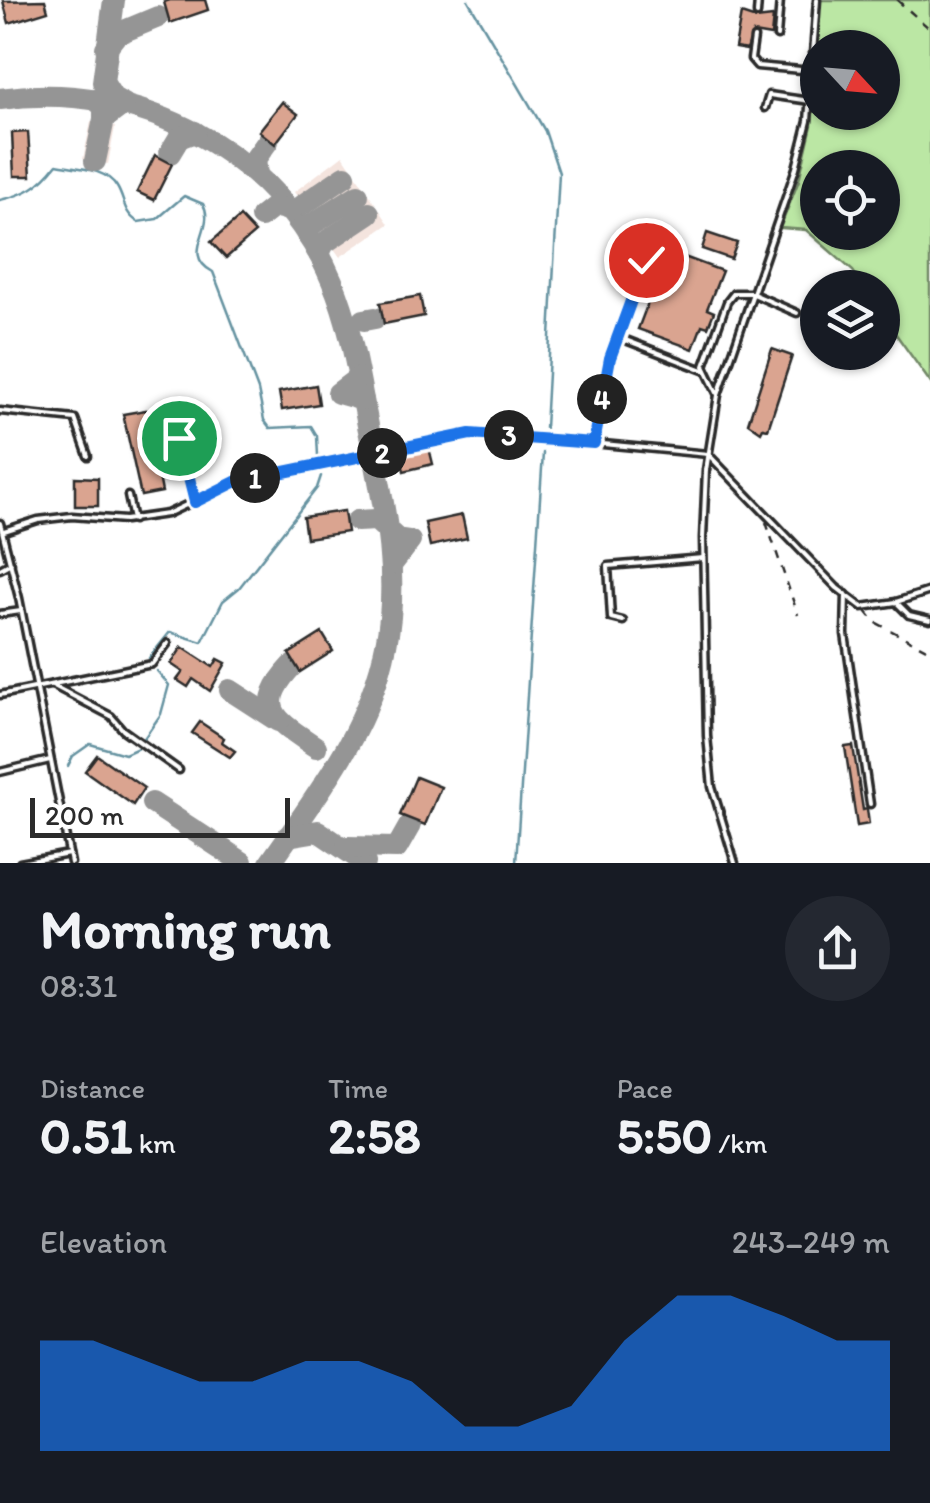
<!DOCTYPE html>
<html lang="en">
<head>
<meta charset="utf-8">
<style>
  :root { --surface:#171b24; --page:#242831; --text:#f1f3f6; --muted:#9ea1a6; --accent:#1a73e8 }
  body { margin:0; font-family:Itim,sans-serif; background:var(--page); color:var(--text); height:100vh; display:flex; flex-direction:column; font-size:38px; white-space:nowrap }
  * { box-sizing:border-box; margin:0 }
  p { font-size:32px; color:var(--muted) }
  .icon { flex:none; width:55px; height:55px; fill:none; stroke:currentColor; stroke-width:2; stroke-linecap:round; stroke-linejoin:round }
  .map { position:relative; height:863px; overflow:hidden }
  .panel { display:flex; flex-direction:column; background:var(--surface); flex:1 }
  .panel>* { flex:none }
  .needle { width:65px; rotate:116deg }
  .buttons { position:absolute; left:800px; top:30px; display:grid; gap:20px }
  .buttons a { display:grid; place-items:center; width:100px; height:100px; border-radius:50%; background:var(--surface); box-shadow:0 2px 8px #0004; font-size:50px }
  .scale { position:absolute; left:30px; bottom:25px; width:260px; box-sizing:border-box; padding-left:10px; border:5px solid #2b2b2b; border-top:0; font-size:28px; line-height:35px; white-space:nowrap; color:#2b2b2b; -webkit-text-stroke:8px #fff; paint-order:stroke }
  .pin { position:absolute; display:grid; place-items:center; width:85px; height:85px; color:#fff; margin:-42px; border:5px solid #fff; border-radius:50%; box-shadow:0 2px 10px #0007 }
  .km { position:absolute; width:50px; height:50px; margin:-25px; border-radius:50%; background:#222; color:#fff; font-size:28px; line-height:50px; text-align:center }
  .round { display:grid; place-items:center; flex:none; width:105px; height:105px; border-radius:52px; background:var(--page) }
  .head { display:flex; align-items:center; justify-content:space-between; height:170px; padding:0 40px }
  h1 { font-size:55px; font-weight:700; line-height:75px }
  .metrics { display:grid; grid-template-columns:repeat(3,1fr); gap:15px; height:170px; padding:10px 40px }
  .metrics div { display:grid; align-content:center }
  .metrics b { font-size:50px; font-weight:700 }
  .metrics small { font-size:28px; font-weight:400 }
  .metrics p { font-size:28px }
  .chart { height:280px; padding:20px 40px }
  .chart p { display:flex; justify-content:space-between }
  .chart svg { width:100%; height:180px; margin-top:10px; fill:var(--accent); opacity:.7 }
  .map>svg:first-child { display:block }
</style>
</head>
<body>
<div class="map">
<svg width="930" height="863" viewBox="0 0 930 863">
  <rect width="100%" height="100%" fill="#fff"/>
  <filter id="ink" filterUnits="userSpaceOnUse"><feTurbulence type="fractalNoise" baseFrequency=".01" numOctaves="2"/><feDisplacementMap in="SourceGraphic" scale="20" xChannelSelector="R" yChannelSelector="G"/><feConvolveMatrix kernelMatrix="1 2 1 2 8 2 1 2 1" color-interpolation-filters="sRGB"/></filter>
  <g filter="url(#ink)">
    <!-- built -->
    <g fill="#f4e4de">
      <polygon points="91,122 115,127 108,164 83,159"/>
      <polygon points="343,155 389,224 340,257 294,192"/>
    </g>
    <!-- green -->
    <path fill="#bbe7a4" stroke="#738968" stroke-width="2.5" fill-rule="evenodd" d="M817 0H930V382L883 316 882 288 864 287 853 271 806 230 780 228 799 180 812 125ZM818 48H882V112H818ZM818 168H882V232H818Z"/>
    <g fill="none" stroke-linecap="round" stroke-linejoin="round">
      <!-- stream -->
      <g stroke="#6693a1" stroke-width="2.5">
        <polyline points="468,0 545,131 559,173 545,428"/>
        <path d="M0 200C27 194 40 186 57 164 76 168 106 168 117 187 125 200 123 213 138 222L157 219 184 196 203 204C217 228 179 254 213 272L258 390 264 420 270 428 311 426 317 436 318 456"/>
        <polyline points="149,658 170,632 202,642 223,601 239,588 317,488 321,476"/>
        <polyline points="143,740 161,714 169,685 157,671"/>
        <polyline points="68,766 73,756 90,744 125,754 138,748"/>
        <polyline points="516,863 543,453"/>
      </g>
      <!-- taxiway -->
      <g stroke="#959595" stroke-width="22">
        <polyline points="106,48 117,34 158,17"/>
        <path d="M0 99C138 79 277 151 332 281 353 330 359 384 370 435 384 505 400 574 386 645 370 728 317 795 270 863"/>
        <polyline points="95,99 104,107 104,119 124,104 113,98 103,82 114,0"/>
        <polyline points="170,153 179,138 195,132"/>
        <polyline points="95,161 104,119"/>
        <polyline points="257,175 255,159 268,141"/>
        <polyline points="301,206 345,176"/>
        <polyline points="261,217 275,206 291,211"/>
        <polyline points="307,235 311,225 358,195"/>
        <polyline points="319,254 324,243 369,213"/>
        <polyline points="364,320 375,318"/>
        <polyline points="358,378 338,393 363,400"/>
        <polyline points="357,521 376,520 397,539 410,541 392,564"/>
        <path d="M292 666C252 709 278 721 316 747"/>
        <polyline points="230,690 278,721"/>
        <polyline points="152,803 242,862"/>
        <polyline points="288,836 318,831 365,863"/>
        <polyline points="347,847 397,848 410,825"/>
      </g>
    </g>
    <!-- building -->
    <g fill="#daa490" stroke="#2b2b2b" stroke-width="2.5">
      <polygon points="45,0 48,11 9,23 3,1"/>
      <polygon points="170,0 205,0 208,10 170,23 164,2"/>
      <polygon points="741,14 756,19 773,17 771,36 753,33 747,50 735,48"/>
      <polygon points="282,102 298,114 275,144 259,131"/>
      <polygon points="28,132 31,176 14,176 12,133"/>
      <polygon points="155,155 172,164 154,200 137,192"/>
      <polygon points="240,217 255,233 226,258 211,242"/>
      <polygon points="707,233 737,243 731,259 702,249"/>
      <polygon points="668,251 722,271 707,309 714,312 708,327 702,325 693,349 638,329 660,271 667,267 664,261"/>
      <polygon points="420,296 424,316 384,324 380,303"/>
      <polygon points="772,349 792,356 768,429 763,428 761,432 748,423"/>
      <polygon points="316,385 319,404 282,410 279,392"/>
      <polygon points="146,410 162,492 141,496 123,414"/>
      <polygon points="429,448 433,464 404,471 400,454"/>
      <polygon points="75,477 98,478 98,506 75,506"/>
      <polygon points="344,511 347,532 306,538 303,517"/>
      <polygon points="462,515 467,538 430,546 425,523"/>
      <polygon points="322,633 333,651 300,672 289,654"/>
      <polygon points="182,647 213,667 218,659 226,663 210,691 193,679 188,687 177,680 183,672 171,664"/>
      <polygon points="200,722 224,738 222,742 235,751 230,757 192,733"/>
      <polygon points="853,746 863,810 867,809 869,824 857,826 845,747"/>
      <polygon points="97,755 144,788 133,805 85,771"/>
      <polygon points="416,777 441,787 425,825 400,815"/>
    </g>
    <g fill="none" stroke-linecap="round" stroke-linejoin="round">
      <!-- lane casing -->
      <g stroke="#2b2b2b" stroke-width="11">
        <g id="lane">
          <polyline points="757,14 758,0"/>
          <polyline points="777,36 780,0"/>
          <polyline points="754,38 751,59 757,66 812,71"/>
          <polyline points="765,108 769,95 810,101"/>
          <polyline points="618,337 706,371"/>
          <polyline points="718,395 704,366 727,302 734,293 751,293 797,313"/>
          <polyline points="0,411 75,419 88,456"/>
          <polyline points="179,439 195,501"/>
          <polyline points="594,443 610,358 647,260 662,266"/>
          <polyline points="128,496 133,520"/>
          <polyline points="0,523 19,598 71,863"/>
          <polyline points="4,531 38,520 72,516 125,520 167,514 235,482 470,434 498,434 708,454 837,588 862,607 896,602 930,591"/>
          <polyline points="0,569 11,563"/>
          <polyline points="846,594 845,634 870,804"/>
          <polyline points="896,602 909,615 930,620"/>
          <polyline points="0,614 21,611"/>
          <polyline points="623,621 611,618 608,566 703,558"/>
          <polyline points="52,685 111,716 123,730 179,770"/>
          <polyline points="0,695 152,664 168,643"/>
          <polyline points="0,772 50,760"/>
          <polyline points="20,863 69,854"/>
          <polyline points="735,863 712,787 707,736 703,538 706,470 718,395 796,168 808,121 817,0"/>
        </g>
      </g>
      <!-- path -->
      <g stroke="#2b2b2b" stroke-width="2.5" stroke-dasharray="8 8" stroke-linecap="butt">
        <polyline points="897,0 930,29"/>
        <polyline points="766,522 798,615"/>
        <polyline points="866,611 875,622 930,651"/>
      </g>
      <!-- lane -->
      <use href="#lane" stroke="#fff" stroke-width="4"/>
    </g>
  </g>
  <g fill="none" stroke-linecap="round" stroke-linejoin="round" filter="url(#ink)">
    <!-- route casing -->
    <g stroke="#fff" stroke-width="20">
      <polyline id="route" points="179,438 195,502 235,482 470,434 594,443 610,358 646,260"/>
    </g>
    <!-- route -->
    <use href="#route" stroke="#1a73e8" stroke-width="12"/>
  </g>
</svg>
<div class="buttons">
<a><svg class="needle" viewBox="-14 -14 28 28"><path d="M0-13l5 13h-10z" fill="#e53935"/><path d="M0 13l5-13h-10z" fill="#9ea1a6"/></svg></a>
<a><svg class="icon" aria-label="locate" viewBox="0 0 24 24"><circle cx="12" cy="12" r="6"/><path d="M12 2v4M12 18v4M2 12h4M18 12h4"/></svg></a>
<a><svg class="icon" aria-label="layers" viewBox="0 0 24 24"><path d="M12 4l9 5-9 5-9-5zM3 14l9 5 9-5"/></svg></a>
</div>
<div class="scale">200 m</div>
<div class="pin" style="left:179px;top:438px;background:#1e9e55"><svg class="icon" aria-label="arrive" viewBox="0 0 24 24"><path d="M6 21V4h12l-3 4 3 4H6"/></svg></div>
<div class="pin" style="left:646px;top:260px;background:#d93025"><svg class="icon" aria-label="check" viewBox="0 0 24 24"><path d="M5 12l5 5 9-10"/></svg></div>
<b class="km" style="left:255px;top:478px">1</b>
<b class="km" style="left:382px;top:453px">2</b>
<b class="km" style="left:509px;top:435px">3</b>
<b class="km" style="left:602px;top:399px">4</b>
</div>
<section class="panel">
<div class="head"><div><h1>Morning run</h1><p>08:31</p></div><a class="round"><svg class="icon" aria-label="share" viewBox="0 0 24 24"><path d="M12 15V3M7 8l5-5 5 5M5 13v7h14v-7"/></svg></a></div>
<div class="metrics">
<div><p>Distance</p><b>0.51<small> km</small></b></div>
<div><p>Time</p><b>2:58</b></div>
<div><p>Pace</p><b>5:50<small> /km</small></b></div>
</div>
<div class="chart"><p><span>Elevation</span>243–249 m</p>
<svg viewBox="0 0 160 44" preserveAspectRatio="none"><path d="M0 44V17L10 17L20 22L30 27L40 27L50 22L60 22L70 27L80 38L90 38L100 33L110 17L120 6L130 6L140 11L150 17L160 17V44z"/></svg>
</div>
</section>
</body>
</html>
